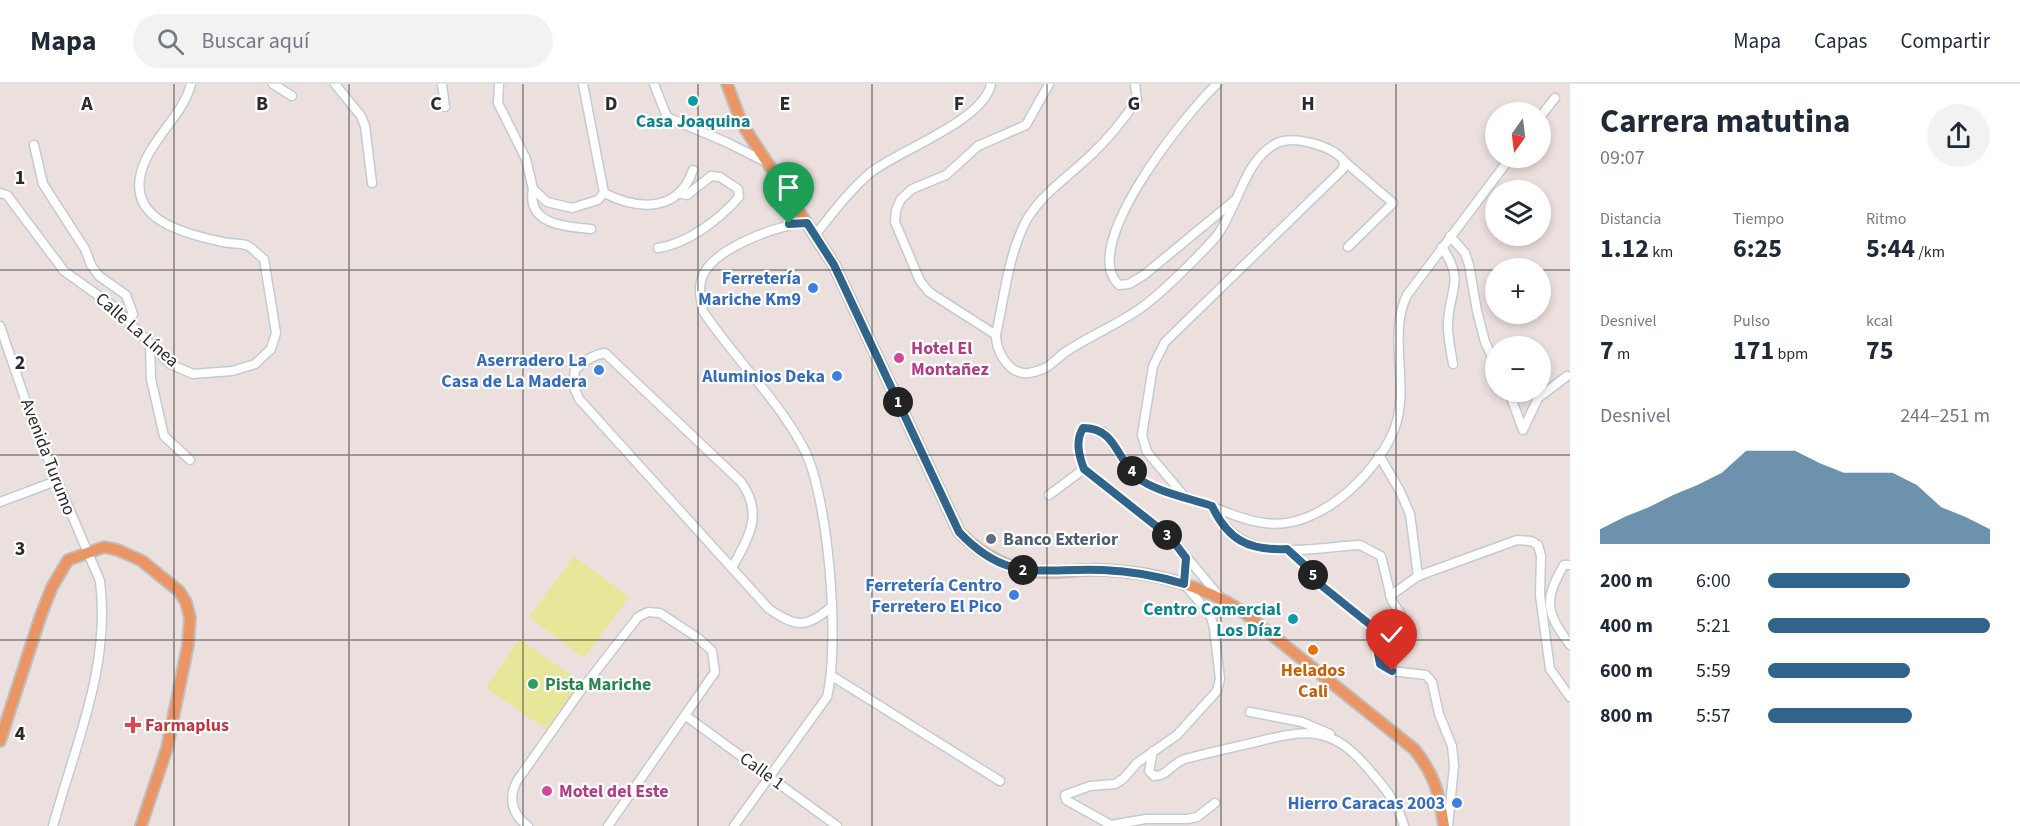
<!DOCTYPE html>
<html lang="es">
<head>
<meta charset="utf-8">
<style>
  :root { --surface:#fff; --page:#f2f2f3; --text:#1f2937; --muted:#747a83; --line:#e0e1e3; --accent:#30648b }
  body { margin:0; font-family:"Source Sans 3",sans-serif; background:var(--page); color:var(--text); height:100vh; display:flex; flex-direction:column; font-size:22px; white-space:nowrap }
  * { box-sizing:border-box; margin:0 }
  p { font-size:20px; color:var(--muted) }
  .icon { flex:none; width:33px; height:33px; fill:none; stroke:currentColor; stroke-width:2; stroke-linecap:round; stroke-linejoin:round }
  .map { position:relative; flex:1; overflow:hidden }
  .side { display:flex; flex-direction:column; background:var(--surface); width:450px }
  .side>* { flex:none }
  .needle { width:39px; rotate:194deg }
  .buttons { position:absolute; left:1485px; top:18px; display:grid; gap:12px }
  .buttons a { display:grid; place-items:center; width:66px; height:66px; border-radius:50%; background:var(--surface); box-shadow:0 3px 9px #0003; font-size:30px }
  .pin { position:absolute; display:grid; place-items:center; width:51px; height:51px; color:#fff; margin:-62px -26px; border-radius:50% 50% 50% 0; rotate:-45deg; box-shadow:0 0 6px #0007 }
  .pin .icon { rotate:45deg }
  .km { position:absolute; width:30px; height:30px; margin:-15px; border-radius:50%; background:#222; color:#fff; font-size:16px; line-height:30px; text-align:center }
  .round { display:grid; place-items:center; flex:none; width:63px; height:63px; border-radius:32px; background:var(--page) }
  .overview { display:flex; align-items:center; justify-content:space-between; height:102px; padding:0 30px }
  h1 { font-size:33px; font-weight:700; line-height:45px }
  .stats { display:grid; grid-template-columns:repeat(3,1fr); gap:9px; height:102px; padding:6px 30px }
  .stats div { display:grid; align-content:center }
  .stats b { font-size:26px; font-weight:700 }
  .stats small { font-size:16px; font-weight:400 }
  .stats p { font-size:16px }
  .chart { height:168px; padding:12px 30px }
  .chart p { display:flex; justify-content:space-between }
  .chart svg { width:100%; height:108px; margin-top:6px; fill:var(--accent); opacity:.7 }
  ul { padding:0 30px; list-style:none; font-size:20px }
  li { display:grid; grid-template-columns:96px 72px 1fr; align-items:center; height:45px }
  li i { height:15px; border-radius:8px; background:var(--accent) }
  header { display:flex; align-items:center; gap:36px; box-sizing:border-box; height:84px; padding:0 30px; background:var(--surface); border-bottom:2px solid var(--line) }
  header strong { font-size:28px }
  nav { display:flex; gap:33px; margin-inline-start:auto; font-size:21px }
  .search { width:420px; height:54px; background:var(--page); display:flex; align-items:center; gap:15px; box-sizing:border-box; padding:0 21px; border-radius:33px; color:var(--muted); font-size:22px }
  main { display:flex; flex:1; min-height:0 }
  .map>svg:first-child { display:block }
</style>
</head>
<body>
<header>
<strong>Mapa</strong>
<div class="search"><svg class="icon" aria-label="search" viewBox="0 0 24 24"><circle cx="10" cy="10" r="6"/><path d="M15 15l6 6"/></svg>Buscar aquí</div>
<nav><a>Mapa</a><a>Capas</a><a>Compartir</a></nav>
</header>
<main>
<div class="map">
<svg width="1570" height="742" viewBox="0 0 1570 742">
  <rect width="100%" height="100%" fill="#ece0de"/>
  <!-- pitch -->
  <g fill="#e6e799">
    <polygon points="574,472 629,513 584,574 529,533"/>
    <polygon points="519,555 580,597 547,646 486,604"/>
  </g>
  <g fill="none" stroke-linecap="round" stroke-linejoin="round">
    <!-- minor casing -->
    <g stroke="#c2cbd1" stroke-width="11">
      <g id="minor">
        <polyline points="273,0 292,12"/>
        <polyline points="335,0 361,32 365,42 372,99"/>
        <polyline points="442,0 445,23"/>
        <polyline points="499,0 498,19 526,75 533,105 547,118 572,124 598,116 604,109 583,0"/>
        <polyline points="654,0 667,33 726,58 768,79"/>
        <path d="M1135 0 1137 16C1124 35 1110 53 1093 69 1071 91 1039 111 1025 139 1008 173 1004 214 996 251 996 266 1007 287 1023 289 1031 290 1038 287 1045 284 1053 280 1059 272 1067 267 1090 252 1116 241 1138 226 1159 212 1198 173 1215 154 1238 126 1243 76 1277 59 1294 51 1333 62 1344 77L1343 85 1165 258 1153 282 1142 351 1147 368 1185 413"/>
        <path d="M1217 0C1187 28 1077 163 1119 201L1129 200 1144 191 1235 116"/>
        <polyline points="1540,33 1555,14"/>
        <polyline points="34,61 43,100 85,165 91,181 99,192 126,211 133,230 126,236"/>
        <polyline points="1344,77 1393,119 1348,163"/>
        <path d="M533 105C526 141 567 143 591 145"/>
        <path d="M0 109 7 111 64 187 113 222 170 280 193 290 232 287 255 280 271 265 276 249 264 175C258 171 252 163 246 161 238 159 230 160 223 158 179 149 119 133 146 75 158 49 184 28 191 0"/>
        <path d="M604 109C638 126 678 129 693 86"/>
        <path d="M815 151C832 130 849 107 870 89 897 67 984 37 991 0"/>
        <polyline points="1450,152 1465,169 1469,181 1477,227 1485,258 1496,281"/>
        <path d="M1442 163C1465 198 1450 203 1448 238 1447 252 1451 267 1453 280"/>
        <path d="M658 164C687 160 719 136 739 113L738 105 720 93 711 92 687 111 679 109"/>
        <path d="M0 242 36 347 100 497C111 582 75 661 53 742"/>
        <polyline points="996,251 929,208 920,197 895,138 896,126 901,115 912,105 946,91 978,62 1026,41 1049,0"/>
        <polyline points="150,261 151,295 164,352 190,376"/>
        <polyline points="1509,308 1523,346 1538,314 1567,292"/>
        <polyline points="1379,371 1400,407 1410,430 1418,492"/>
        <polyline points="1049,411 1084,385"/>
        <polyline points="0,418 56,397"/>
        <path d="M1212 422C1242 483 1303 464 1360 461L1381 472 1392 517 1401 531"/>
        <polyline points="1287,465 1310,486 1317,498 1373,543 1380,580 1391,587 1426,591 1432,598 1439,630 1452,662 1454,682 1448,742"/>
        <polyline points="1186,474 1184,500 1210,530 1214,544 1220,595 1217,607 1177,651 1137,679 1123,695 1115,700 1090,702 1065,711 1066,716 1111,741 1146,735 1188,735 1197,733 1215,719"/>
        <path d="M1570 481H1564C1543 517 1546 528 1570 561"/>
        <path d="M732 484C749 452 764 430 741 398L605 269C592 271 585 277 575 286L573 301 579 315 769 525C796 543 806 545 831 523"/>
        <path d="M1219 512 1170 453 1084 385C1079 372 1075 357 1083 344L1104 348C1114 362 1124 380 1136 393 1149 406 1178 410 1195 416 1217 424 1241 436 1265 439 1317 447 1375 392 1394 346 1411 304 1387 252 1407 211L1510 74"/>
        <polyline points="1390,512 1418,492 1517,456 1531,457 1538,461 1541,472 1540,511 1550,585 1570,613"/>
        <polyline points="832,592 1000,697"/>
        <polyline points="1250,628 1302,638 1330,650"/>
        <polyline points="686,632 837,742"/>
        <path d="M1153 667 1149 687 1154 692C1168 692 1172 679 1185 675 1207 669 1230 664 1252 659 1307 645 1332 640 1371 688 1386 705 1398 720 1404 742"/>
        <path d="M528 742C512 731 508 714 517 697L579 609 638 533 648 528 660 529 698 554 712 567 715 588 608 742"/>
        <path d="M734 742 827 613C840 560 829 411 803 363 776 313 734 274 703 227 701 216 698 205 702 194 711 165 779 140 807 139"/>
      </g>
    </g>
    <!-- major casing -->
    <g stroke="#bfbfbf" stroke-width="14">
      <g id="major">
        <path d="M727 0 742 40 834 181 959 448C982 472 1014 488 1048 488 1066 488 1085 485 1103 486 1152 488 1201 501 1242 527L1414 665C1435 691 1439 709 1444 742"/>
        <polyline points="0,657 41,531 52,503 68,476 104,463 118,466 142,477 179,507 186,518 190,534 188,561 167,664 141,742"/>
      </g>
    </g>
    <!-- minor -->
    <use href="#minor" stroke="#fff" stroke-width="8"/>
    <!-- major -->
    <use href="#major" stroke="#eb9564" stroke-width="10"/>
  </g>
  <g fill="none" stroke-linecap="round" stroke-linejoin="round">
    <!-- route casing -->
    <g stroke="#fff" stroke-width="12">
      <path id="route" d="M789 140 807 139 834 181 959 448C1009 501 1042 483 1103 486 1131 487 1158 492 1184 500L1186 474 1170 453 1084 385C1079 372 1075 357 1083 344 1117 344 1116 376 1138 394 1154 407 1192 415 1212 422 1228 456 1249 467 1287 465L1310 486 1317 498 1373 543 1380 580 1392 587"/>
    </g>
    <!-- route -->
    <use href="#route" stroke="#30648b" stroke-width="8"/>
  </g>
  <!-- grid -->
  <path fill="none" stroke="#2b2b2b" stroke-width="1.5" stroke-opacity="0.55" d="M174 0V742M349 0V742M523 0V742M698 0V742M872 0V742M1047 0V742M1221 0V742M1396 0V742M0 186H1496M1540 186H1570M0 371H1570M0 556H1570"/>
  <!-- markers -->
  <g fill="#0f9aa8" stroke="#fff" stroke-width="2">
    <circle cx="693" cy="17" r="6"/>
    <circle cx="1293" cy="535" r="6"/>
  </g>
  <g fill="#3f7fe0" stroke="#fff" stroke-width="2">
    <circle cx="813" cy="204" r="6"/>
    <circle cx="599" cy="286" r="6"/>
    <circle cx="837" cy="292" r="6"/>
    <circle cx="1014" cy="511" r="6"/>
    <circle cx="1457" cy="719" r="6"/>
  </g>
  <g fill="#d1479c" stroke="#fff" stroke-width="2">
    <circle cx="899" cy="274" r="6"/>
    <circle cx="547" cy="707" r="6"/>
  </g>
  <circle fill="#5c6f8a" stroke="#fff" stroke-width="2" cx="991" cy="455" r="6"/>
  <circle fill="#e8710a" stroke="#fff" stroke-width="2" cx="1313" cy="566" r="6"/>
  <circle fill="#2e9e5b" stroke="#fff" stroke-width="2" cx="533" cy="600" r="6"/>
  <path fill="#e0444e" stroke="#fff" stroke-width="2" d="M130 632h6v6h6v6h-6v6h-6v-6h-6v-6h6z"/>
  <g text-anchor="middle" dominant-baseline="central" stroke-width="4.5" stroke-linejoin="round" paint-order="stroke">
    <!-- culture labels -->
    <g font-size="18" font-weight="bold" fill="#0d838f" stroke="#fff">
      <text x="693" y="37">Casa Joaquina</text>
      <text x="1281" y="525" text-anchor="end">Centro Comercial<tspan x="1281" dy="21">Los Díaz</tspan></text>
    </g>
    <!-- shop labels -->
    <g font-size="18" font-weight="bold" fill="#366cbe" stroke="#fff" text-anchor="end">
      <text x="801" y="194">Ferretería<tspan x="801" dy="21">Mariche Km9</tspan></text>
      <text x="587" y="276">Aserradero La<tspan x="587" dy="21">Casa de La Madera</tspan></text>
      <text x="825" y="292">Aluminios Deka</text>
      <text x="1002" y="501">Ferretería Centro<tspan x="1002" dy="21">Ferretero El Pico</tspan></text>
      <text x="1445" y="719">Hierro Caracas 2003</text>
    </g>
    <!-- street labels -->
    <g font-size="18" fill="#2b2b2b" stroke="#fff">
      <text transform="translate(137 246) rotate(41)">Calle La Línea</text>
      <text transform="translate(48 373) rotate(69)">Avenida Turumo</text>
      <text transform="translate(762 687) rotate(36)">Calle 1</text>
    </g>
    <!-- hotel labels -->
    <g font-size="18" font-weight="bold" fill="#b23c85" stroke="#fff" text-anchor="start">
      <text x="911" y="264">Hotel El<tspan x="911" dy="21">Montañez</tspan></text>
      <text x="559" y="707">Motel del Este</text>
    </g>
    <!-- service labels -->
    <g font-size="18" font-weight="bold" fill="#4e5e75" stroke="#fff" text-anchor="start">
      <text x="1003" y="455">Banco Exterior</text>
    </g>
    <!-- food labels -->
    <g font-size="18" font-weight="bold" fill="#c56008" stroke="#fff">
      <text x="1313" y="586">Helados<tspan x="1313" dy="21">Cali</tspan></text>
    </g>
    <!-- leisure labels -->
    <g font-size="18" font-weight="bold" fill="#27864d" stroke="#fff" text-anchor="start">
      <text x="545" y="600">Pista Mariche</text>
    </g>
    <!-- health labels -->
    <g font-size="18" font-weight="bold" fill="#be3a42" stroke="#fff" text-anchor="start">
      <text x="145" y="641">Farmaplus</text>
    </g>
  </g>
  <g font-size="20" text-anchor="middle" font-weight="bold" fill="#2b2b2b" stroke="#fff" stroke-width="4.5" stroke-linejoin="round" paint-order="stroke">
    <text x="87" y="26">A</text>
    <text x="262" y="26">B</text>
    <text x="436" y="26">C</text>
    <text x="611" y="26">D</text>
    <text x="785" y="26">E</text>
    <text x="959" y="26">F</text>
    <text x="1134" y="26">G</text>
    <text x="1308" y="26">H</text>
    <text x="20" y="100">1</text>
    <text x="20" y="285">2</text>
    <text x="20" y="471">3</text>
    <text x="20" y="656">4</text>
  </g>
</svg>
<div class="buttons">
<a><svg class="needle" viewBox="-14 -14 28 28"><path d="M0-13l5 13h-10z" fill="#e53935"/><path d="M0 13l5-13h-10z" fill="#747a83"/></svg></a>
<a><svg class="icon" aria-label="layers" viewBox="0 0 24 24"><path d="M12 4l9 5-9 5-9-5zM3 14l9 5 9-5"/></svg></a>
<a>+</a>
<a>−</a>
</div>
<div class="pin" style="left:789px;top:140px;background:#1e9e55"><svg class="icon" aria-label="arrive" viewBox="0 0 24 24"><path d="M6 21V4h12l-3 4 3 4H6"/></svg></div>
<div class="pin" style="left:1392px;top:587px;background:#d93025"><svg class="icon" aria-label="check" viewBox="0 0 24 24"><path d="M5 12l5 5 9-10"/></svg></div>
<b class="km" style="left:898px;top:318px">1</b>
<b class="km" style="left:1023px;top:486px">2</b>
<b class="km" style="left:1167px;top:451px">3</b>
<b class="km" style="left:1132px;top:387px">4</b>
<b class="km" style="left:1313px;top:491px">5</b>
</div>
<section class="side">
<div class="overview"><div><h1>Carrera matutina</h1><p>09:07</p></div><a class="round"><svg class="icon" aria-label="share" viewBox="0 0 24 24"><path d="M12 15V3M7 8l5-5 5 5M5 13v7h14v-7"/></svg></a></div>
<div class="stats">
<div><p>Distancia</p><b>1.12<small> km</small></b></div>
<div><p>Tiempo</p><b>6:25</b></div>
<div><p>Ritmo</p><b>5:44<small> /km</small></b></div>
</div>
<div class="stats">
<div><p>Desnivel</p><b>7<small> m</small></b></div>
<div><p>Pulso</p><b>171<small> bpm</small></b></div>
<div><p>kcal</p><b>75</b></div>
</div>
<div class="chart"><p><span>Desnivel</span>244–251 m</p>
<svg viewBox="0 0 160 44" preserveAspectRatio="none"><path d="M0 44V38L10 33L20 29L30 24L40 20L50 15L60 6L70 6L80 6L90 11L100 15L110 15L120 15L130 20L140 29L150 33L160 38V44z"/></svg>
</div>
<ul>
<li><b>200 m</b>6:00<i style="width:64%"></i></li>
<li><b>400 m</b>5:21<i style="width:100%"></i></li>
<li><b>600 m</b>5:59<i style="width:64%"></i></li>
<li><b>800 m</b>5:57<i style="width:65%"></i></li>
</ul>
</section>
</main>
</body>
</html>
